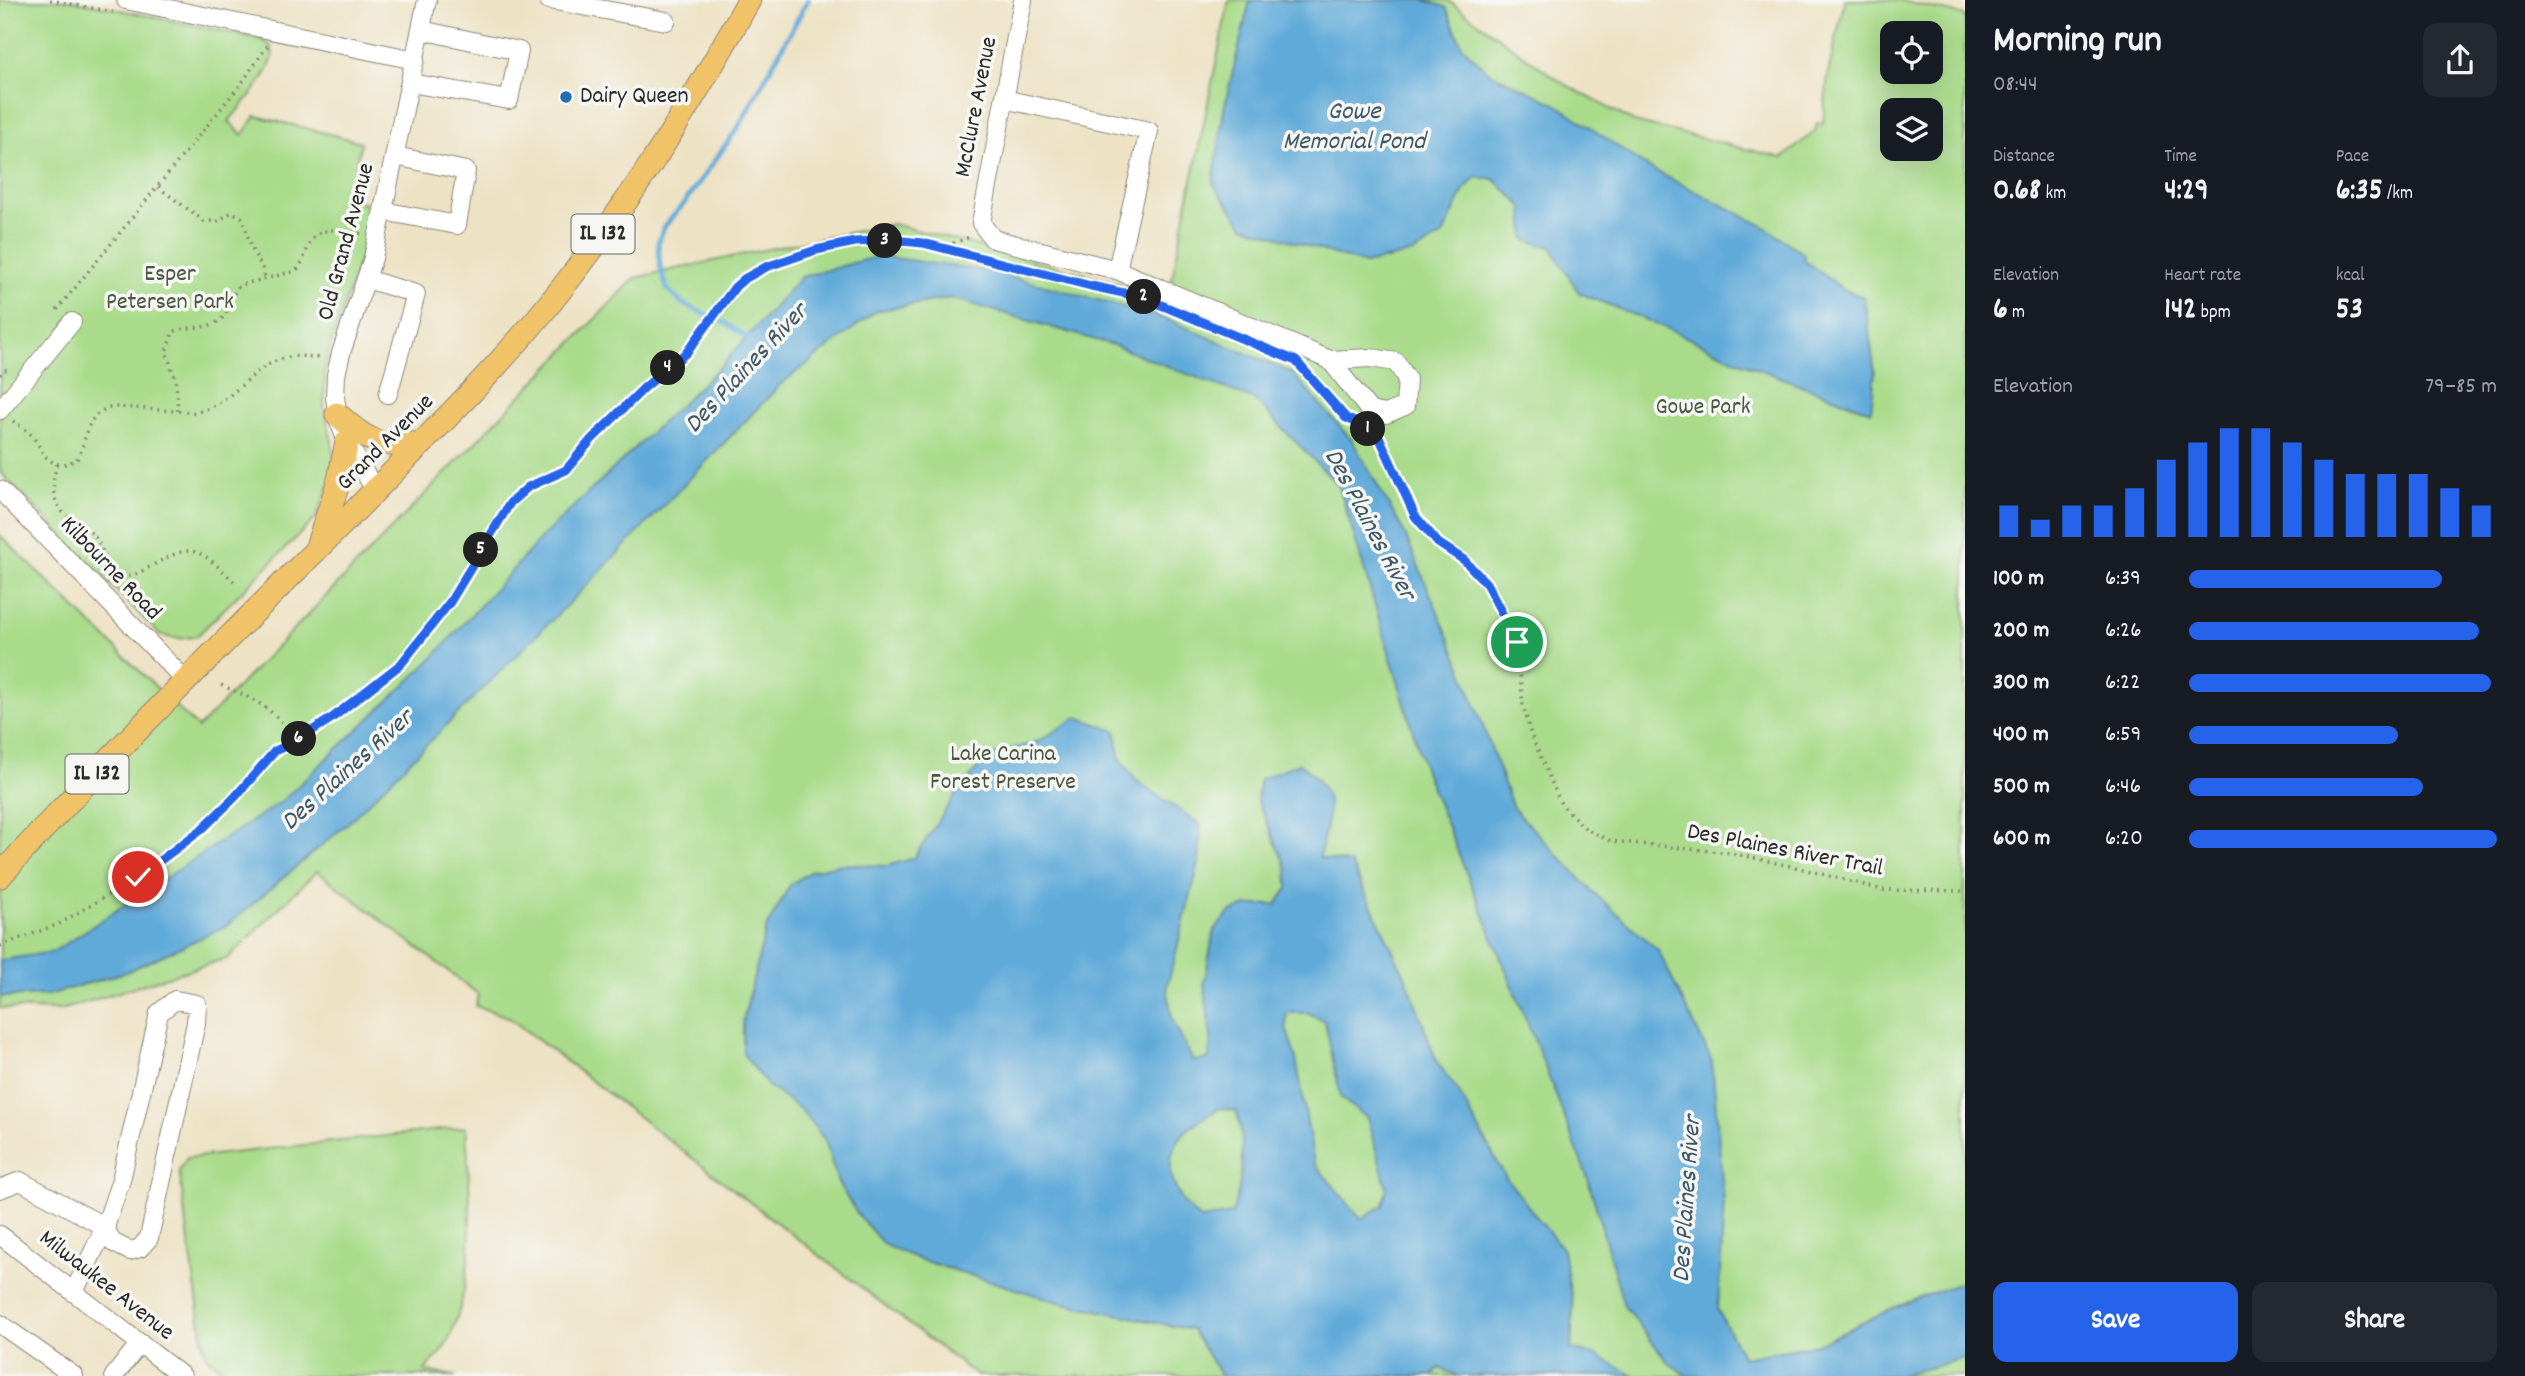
<!DOCTYPE html>
<html lang="en">
<head>
<meta charset="utf-8">
<style>
  :root { --surface:#171b24; --page:#242831; --text:#f1f3f6; --muted:#9ea1a6; --accent:#2563eb }
  body { margin:0; font-family:Dekko,sans-serif; background:var(--page); color:var(--text); height:100vh; display:flex; flex-direction:column; font-size:26px; white-space:nowrap }
  * { box-sizing:border-box; margin:0 }
  p { font-size:23px; color:var(--muted) }
  .icon { flex:none; width:38px; height:38px; fill:none; stroke:currentColor; stroke-width:2; stroke-linecap:round; stroke-linejoin:round }
  .map { position:relative; flex:1; overflow:hidden }
  .side { display:flex; flex-direction:column; background:var(--surface); width:560px }
  .side>* { flex:none }
  .buttons { position:absolute; left:1880px; top:21px; display:grid; gap:14px }
  .buttons a { display:grid; place-items:center; width:63px; height:63px; border-radius:14px; background:var(--surface); box-shadow:0 7px 28px #0002; font-size:35px }
  .pin { position:absolute; display:grid; place-items:center; width:60px; height:60px; color:#fff; margin:-30px; border:4px solid #fff; border-radius:50%; box-shadow:0 2px 7px #0007 }
  .km { position:absolute; width:35px; height:35px; margin:-18px; border-radius:50%; background:#222; color:#fff; font-size:19px; line-height:35px; text-align:center }
  .round { display:grid; place-items:center; flex:none; width:74px; height:74px; border-radius:14px; background:var(--page) }
  .summary { display:flex; align-items:center; justify-content:space-between; height:119px; padding:0 28px }
  h1 { font-size:38px; font-weight:700; line-height:52px }
  .figures { display:grid; grid-template-columns:repeat(3,1fr); gap:10px; height:119px; padding:7px 28px }
  .figures div { display:grid; align-content:center }
  .figures b { font-size:30px; font-weight:700 }
  .figures small { font-size:19px; font-weight:400 }
  .figures p { font-size:19px }
  .chart { height:196px; padding:14px 28px }
  .chart p { display:flex; justify-content:space-between }
  .chart svg { width:100%; height:126px; margin-top:7px; stroke:var(--accent); stroke-width:6 }
  .primary-button { display:flex; gap:14px; margin-top:auto; padding:14px 28px }
  .primary-button a { flex:1; height:80px; border-radius:14px; background:var(--accent); color:#fff; font-size:28px; font-weight:700; line-height:80px; text-align:center }
  .primary-button a+a { background:var(--page); color:var(--text) }
  ul { padding:0 28px; list-style:none; font-size:23px }
  li { display:grid; grid-template-columns:112px 84px 1fr; align-items:center; height:52px }
  li i { height:18px; border-radius:9px; background:var(--accent) }
  main { display:flex; flex:1; min-height:0 }
  .map>svg:first-child { display:block }
</style>
</head>
<body>
<main>
<div class="map">
<svg width="1965" height="1376" viewBox="0 0 1965 1376">
  <rect width="100%" height="100%" fill="#f6f6f2"/>
  <filter id="ink" filterUnits="userSpaceOnUse"><feTurbulence type="fractalNoise" baseFrequency=".0143" numOctaves="2"/><feDisplacementMap in="SourceGraphic" scale="14" xChannelSelector="R" yChannelSelector="G"/><feConvolveMatrix kernelMatrix="1 2 1 2 8 2 1 2 1" color-interpolation-filters="sRGB"/></filter>
  <filter id="wash" filterUnits="userSpaceOnUse"><feTurbulence type="fractalNoise" baseFrequency=".00686" numOctaves="4" result="noise"/><feDisplacementMap in="SourceGraphic" scale="28" xChannelSelector="R" yChannelSelector="G"/><feGaussianBlur stdDeviation="1.57" result="paint"/><feColorMatrix in="noise" values="0 0 0 0 0 0 0 0 0 0 0 0 0 0 0 0 0 1.4 0 .05"/><feComposite in="paint" operator="in"/></filter>
  <g filter="url(#wash)">
    <rect width="100%" height="100%" fill="#ede2c4"/>
    <!-- green -->
    <g fill="#a9db8a" stroke="#6a835a" stroke-width="2" fill-rule="evenodd">
      <path d="M0 0H72L260 39C263 41 267 43 270 45 284 63 240 107 229 121L242 135 256 116 361 142 350 196 365 204 369 209 371 217 359 262 329 350 325 369 324 407 332 441 334 472 316 518 197 636C184 639 173 640 159 634L0 472Z"/>
      <path d="M1229 0H1447L1561 82 1634 122 1783 158 1815 131 1817 123 1823 124 1828 74 1845 0H1898L1965 16V1376H977L508 1017 476 1006 478 994 317 871 228 958 61 1010 0 1008V535L198 728 635 278 782 246 893 224 1144 289 1168 298ZM1892 33H1930V72H1892ZM1892 110H1930V149H1892Z"/>
      <path d="M466 1127C470 1196 478 1276 448 1341 443 1352 432 1361 424 1371L456 1376H231L205 1355 179 1170 187 1158Z"/>
    </g>
    <!-- water -->
    <g fill="#61aad9" stroke="#466a82" stroke-width="2" fill-rule="evenodd">
      <polygon points="1250,0 1424,0 1446,7 1462,46 1488,72 1556,104 1649,168 1762,225 1803,253 1805,261 1843,289 1864,297 1875,373 1871,411 1742,363 1671,330 1579,293 1551,247 1525,240 1523,207 1494,179 1476,177 1464,190 1443,235 1413,253 1365,264 1244,226 1213,184 1224,109"/>
      <polygon points="879,256 994,272 1164,318 1292,373 1352,440 1404,532 1461,666 1513,808 1594,893 1658,950 1712,1061 1724,1202 1718,1310 1743,1358 1818,1344 1893,1308 1965,1281 1965,1358 1899,1376 1687,1376 1668,1362 1624,1306 1588,1179 1540,1054 1425,771 1339,486 1255,400 1113,345 951,298 876,311 781,384 596,576 349,822 227,926 126,972 48,995 0,997 0,960 53,952 282,801 428,663 543,536 723,364 801,277"/>
      <path d="M1077 717 1116 731 1120 758 1137 781 1201 825 1199 863 1167 987 1172 1019 1193 1061 1209 1059 1211 1036 1204 984 1214 931 1229 913 1246 906 1277 904 1288 888 1287 868 1257 800 1260 779 1299 763C1342 796 1327 811 1320 858L1351 864 1407 980 1437 1062 1458 1091 1506 1178 1563 1250 1573 1306 1571 1349 1598 1356 1634 1376H1459L1439 1368 1432 1376H1221L1192 1330 1058 1302 921 1260 884 1245 858 1215 838 1183 825 1140 801 1110 768 1086 743 1054V1021L766 928 790 885 811 871 842 864 887 866 914 858 959 790 989 756 1039 741ZM1287 1013H1309L1325 1022 1341 1098 1367 1118 1387 1188 1383 1205 1361 1219 1314 1163 1296 1058 1286 1028ZM1220 1108 1236 1111C1246 1138 1243 1188 1231 1214L1200 1219C1174 1198 1158 1162 1184 1133 1193 1123 1209 1115 1220 1108Z"/>
    </g>
    <g fill="none" stroke-linecap="round" stroke-linejoin="round">
      <!-- stream -->
      <polyline stroke="#61aad9" stroke-width="5" points="752,341 725,323 683,304 667,289 660,265 658,243 664,227 686,201 739,126 808,0"/>
    </g>
  </g>
  <g filter="url(#ink)">
    <g fill="none" stroke-linecap="round" stroke-linejoin="round">
      <!-- minor casing -->
      <g stroke="#8c8678" stroke-width="20">
        <g id="minor">
          <polyline points="126,0 415,60"/>
          <polyline points="549,0 666,21"/>
          <polyline points="410,83 509,100 519,51 421,30"/>
          <polyline points="1004,99 1149,131 1117,270 993,239 981,223 1023,0"/>
          <polyline points="383,211 457,225 466,171 395,156"/>
          <polyline points="1117,270 1330,360 1371,358 1396,362 1407,379 1405,406 1386,414 1370,411 1330,360"/>
          <polyline points="366,279 416,294 388,394"/>
          <polyline points="0,410 72,322"/>
          <polyline points="0,490 186,681"/>
          <polyline points="375,490 347,442 338,418 335,397 336,375 341,353 373,258 427,0"/>
          <polyline points="0,1189 20,1181 105,1227 112,1242 130,1251 140,1248 149,1238 196,1023 197,1004 175,1000 159,1013 121,1180 105,1227 74,1292"/>
          <polyline points="0,1235 182,1376"/>
          <polyline points="0,1324 74,1376"/>
          <polyline points="114,1376 140,1343"/>
        </g>
      </g>
      <!-- major casing -->
      <g stroke="#8c8678" stroke-width="25">
        <g id="major">
          <path d="M337 414C368 443 382 448 423 443"/>
          <polyline points="318,544 338,484 347,442"/>
          <path d="M0 876C113 751 234 633 353 513 415 449 479 388 537 319 619 221 687 112 749 0"/>
        </g>
      </g>
      <!-- path -->
      <g stroke="#8c8678" stroke-width="3.5" stroke-dasharray="2 5" stroke-linecap="butt">
        <polyline points="50,0 113,12"/>
        <polyline points="158,187 204,221 218,221 232,212 243,218 251,248 262,267 266,280"/>
        <polyline points="954,251 954,243 970,237"/>
        <polyline points="57,310 241,84 268,45"/>
        <polyline points="1302,367 1346,418 1357,423"/>
        <polyline points="0,375 4,370 9,370"/>
        <path d="M178 411 176 381 166 351 173 332C189 325 214 331 225 315 232 305 231 294 240 285L296 271C303 263 305 254 309 245 318 224 344 230 362 234"/>
        <path d="M13 421C21 427 31 432 35 440 43 452 43 458 57 464 54 476 51 488 56 501 62 519 83 523 95 537 104 548 105 570 121 576 135 582 169 549 191 551 207 553 223 572 235 582"/>
        <polyline points="1374,431 1377,432 1415,516 1439,543 1464,560 1486,583 1517,641 1523,705 1531,735 1561,804 1586,829 1611,841 1731,853 1795,867 1883,890 1965,891"/>
        <path d="M57 464H67L77 459C89 438 82 418 110 407 132 407 153 410 175 411 184 411 193 414 201 411 248 396 257 346 319 358"/>
        <path d="M221 685C259 702 271 706 296 741"/>
        <polyline points="0,946 59,924 138,877 201,830 235,797 275,752 332,718 400,664 450,602 510,503 528,487 566,470 591,440 644,389 687,352 726,299 744,279 766,267 816,250 855,242 892,240 923,243 1121,292"/>
      </g>
      <!-- minor -->
      <use href="#minor" stroke="#fff" stroke-width="18"/>
      <!-- major -->
      <use href="#major" stroke="#f1c369" stroke-width="23"/>
    </g>
  </g>
  <g fill="none" stroke-linecap="round" stroke-linejoin="round" filter="url(#ink)">
    <!-- route casing -->
    <g stroke="#fff" stroke-width="14">
      <polyline id="route" points="138,877 201,830 235,797 275,751 296,741 332,718 401,664 450,602 510,503 528,487 566,470 591,440 644,388 687,352 735,287 744,279 766,267 816,250 855,242 892,240 923,243 1091,286 1142,297 1296,361 1346,418 1377,432 1415,516 1438,543 1464,560 1486,583 1517,642"/>
    </g>
    <!-- route -->
    <use href="#route" stroke="#2563eb" stroke-width="9"/>
  </g>
  <!-- markers -->
  <circle fill="#1f6fb2" stroke="#f6f6f2" stroke-width="2.5" cx="566" cy="97" r="7"/>
  <g text-anchor="middle" dominant-baseline="central" stroke-width="7" stroke-linejoin="round" paint-order="stroke">
    <!-- shield labels -->
    <g fill="#f6f6f2" stroke="#686867" stroke-width="2">
      <rect x="571.5" y="214.5" width="63" height="39" rx="5"/>
      <rect x="65.5" y="754.5" width="63" height="39" rx="5"/>
    </g>
    <g font-size="23" font-weight="bold" fill="#2b2b2b">
      <text x="603" y="234">IL 132</text>
      <text x="97" y="774">IL 132</text>
    </g>
    <!-- poi labels -->
    <g font-size="24" fill="#2b2b2b" stroke="#f6f6f2" text-anchor="start">
      <text x="580" y="97">Dairy Queen</text>
    </g>
    <!-- street labels -->
    <g font-size="24" fill="#2b2b2b" stroke="#f6f6f2">
      <text transform="translate(977 107) rotate(-79)">McClure Avenue</text>
      <text transform="translate(347 242) rotate(-75)">Old Grand Avenue</text>
      <text transform="translate(386 443) rotate(-45)">Grand Avenue</text>
      <text transform="translate(110 569) rotate(46)">Kilbourne Road</text>
      <text transform="translate(1785 851) rotate(11)">Des Plaines River Trail</text>
      <text transform="translate(106 1286) rotate(38)">Milwaukee Avenue</text>
    </g>
    <!-- park labels -->
    <g font-size="24" fill="#4a5743" stroke="#f6f6f2">
      <text x="170" y="275">Esper<tspan x="170" dy="28">Petersen Park</tspan></text>
      <text x="1703" y="408">Gowe Park</text>
      <text x="1003" y="755">Lake Carina<tspan x="1003" dy="28">Forest Preserve</tspan></text>
    </g>
    <!-- water labels -->
    <g font-size="26" font-style="italic" fill="#3e5768" stroke="#f6f6f2">
      <text x="1354" y="112">Gowe<tspan x="1354" dy="30">Memorial Pond</tspan></text>
      <text transform="translate(747 369) rotate(-47)">Des Plaines River</text>
      <text transform="translate(1369 525) rotate(62)">Des Plaines River</text>
      <text transform="translate(348 771) rotate(-42)">Des Plaines River</text>
      <text transform="translate(1688 1199) rotate(-86)">Des Plaines River</text>
    </g>
  </g>
</svg>
<div class="buttons">
<a><svg class="icon" aria-label="locate" viewBox="0 0 24 24"><circle cx="12" cy="12" r="6"/><path d="M12 2v4M12 18v4M2 12h4M18 12h4"/></svg></a>
<a><svg class="icon" aria-label="layers" viewBox="0 0 24 24"><path d="M12 4l9 5-9 5-9-5zM3 14l9 5 9-5"/></svg></a>
</div>
<div class="pin" style="left:1517px;top:642px;background:#1e9e55"><svg class="icon" aria-label="arrive" viewBox="0 0 24 24"><path d="M6 21V4h12l-3 4 3 4H6"/></svg></div>
<div class="pin" style="left:138px;top:877px;background:#d93025"><svg class="icon" aria-label="check" viewBox="0 0 24 24"><path d="M5 12l5 5 9-10"/></svg></div>
<b class="km" style="left:1368px;top:429px">1</b>
<b class="km" style="left:1144px;top:297px">2</b>
<b class="km" style="left:885px;top:241px">3</b>
<b class="km" style="left:668px;top:368px">4</b>
<b class="km" style="left:481px;top:550px">5</b>
<b class="km" style="left:299px;top:739px">6</b>
</div>
<section class="side">
<div class="summary"><div><h1>Morning run</h1><p>08:44</p></div><a class="round"><svg class="icon" aria-label="share" viewBox="0 0 24 24"><path d="M12 15V3M7 8l5-5 5 5M5 13v7h14v-7"/></svg></a></div>
<div class="figures">
<div><p>Distance</p><b>0.68<small> km</small></b></div>
<div><p>Time</p><b>4:29</b></div>
<div><p>Pace</p><b>6:35<small> /km</small></b></div>
</div>
<div class="figures">
<div><p>Elevation</p><b>6<small> m</small></b></div>
<div><p>Heart rate</p><b>142<small> bpm</small></b></div>
<div><p>kcal</p><b>53</b></div>
</div>
<div class="chart"><p><span>Elevation</span>79–85 m</p>
<svg viewBox="0 0 160 44" preserveAspectRatio="none"><path d="M5 44V33M15 44V38M25 44V33M35 44V33M45 44V27M55 44V17M65 44V11M75 44V6M85 44V6M95 44V11M105 44V17M115 44V22M125 44V22M135 44V22M145 44V27M155 44V33"/></svg>
</div>
<ul>
<li><b>100 m</b>6:39<i style="width:82%"></i></li>
<li><b>200 m</b>6:26<i style="width:94%"></i></li>
<li><b>300 m</b>6:22<i style="width:98%"></i></li>
<li><b>400 m</b>6:59<i style="width:68%"></i></li>
<li><b>500 m</b>6:46<i style="width:76%"></i></li>
<li><b>600 m</b>6:20<i style="width:100%"></i></li>
</ul>
<div class="primary-button"><a>Save</a><a>Share</a></div>
</section>
</main>
</body>
</html>
